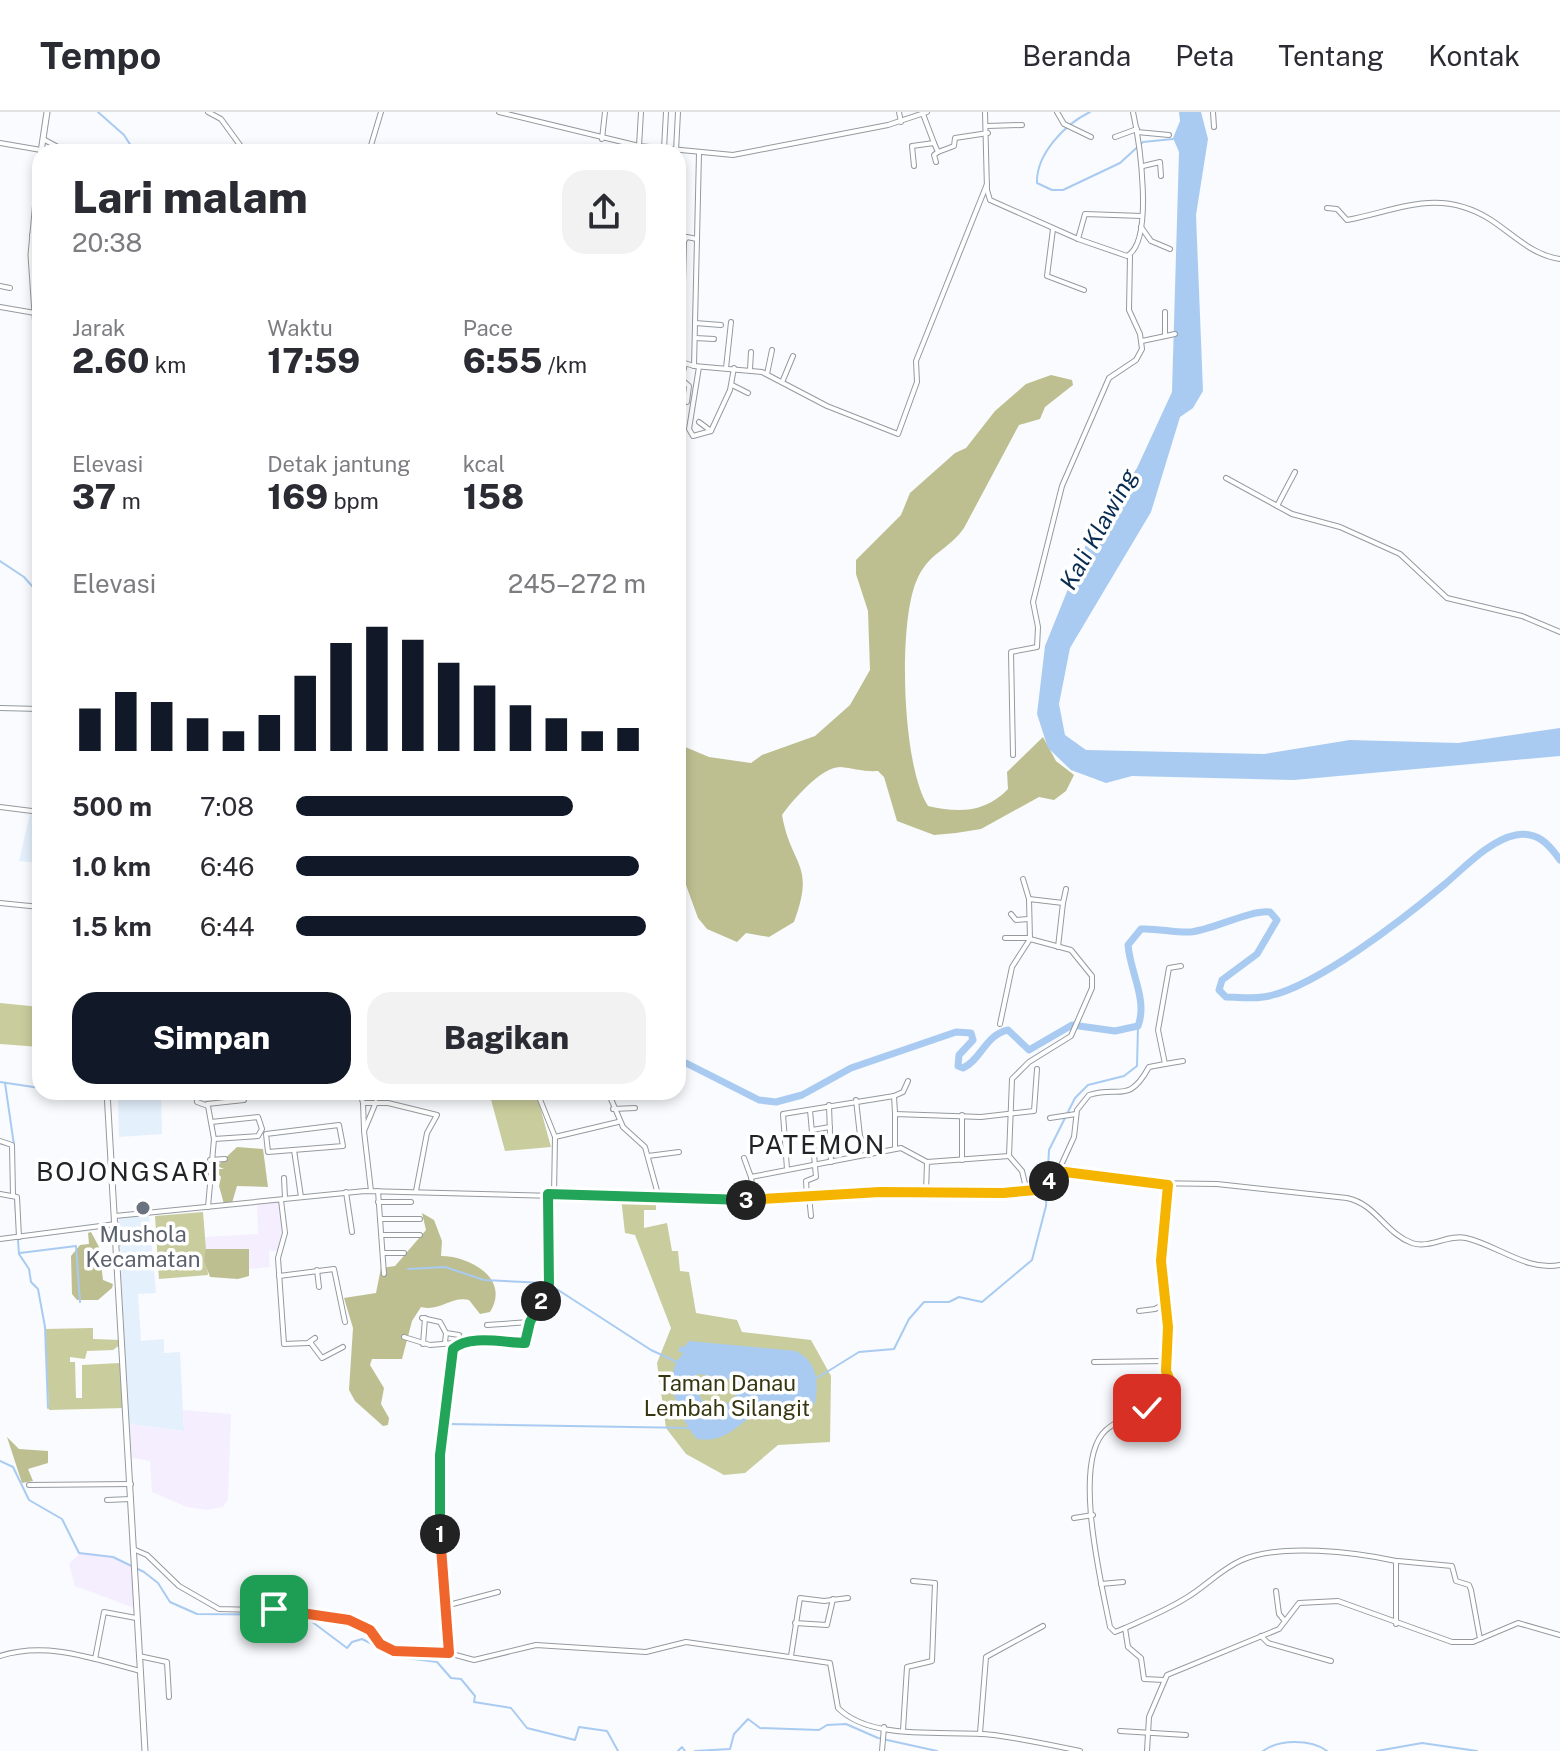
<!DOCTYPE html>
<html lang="id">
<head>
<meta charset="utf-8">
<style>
  :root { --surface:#fff; --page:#f2f2f3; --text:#2b2b33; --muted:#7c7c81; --line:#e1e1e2; --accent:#111827 }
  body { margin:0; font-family:"Public Sans",sans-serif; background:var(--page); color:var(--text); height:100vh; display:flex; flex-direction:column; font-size:30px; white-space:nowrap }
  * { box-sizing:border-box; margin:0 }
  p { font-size:26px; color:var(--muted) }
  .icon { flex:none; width:44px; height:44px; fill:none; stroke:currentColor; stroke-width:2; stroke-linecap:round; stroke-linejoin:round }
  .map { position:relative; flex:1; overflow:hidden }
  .details { position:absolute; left:32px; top:32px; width:654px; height:956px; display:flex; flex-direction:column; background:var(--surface); border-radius:24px; box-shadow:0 4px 12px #0003 }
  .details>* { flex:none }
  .pin { position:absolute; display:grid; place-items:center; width:68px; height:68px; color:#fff; margin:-34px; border-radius:16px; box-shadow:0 4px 12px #0006 }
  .km { position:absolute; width:40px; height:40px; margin:-20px; border-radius:50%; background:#222; color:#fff; font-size:22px; line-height:40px; text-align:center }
  .round { display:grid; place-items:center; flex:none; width:84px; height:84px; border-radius:24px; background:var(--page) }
  .summary { display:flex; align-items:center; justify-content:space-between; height:136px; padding:0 40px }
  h1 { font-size:44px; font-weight:800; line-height:60px }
  .stats { display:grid; grid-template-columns:repeat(3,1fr); gap:12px; height:136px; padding:8px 40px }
  .stats div { display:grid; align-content:center }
  .stats b { font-size:34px; font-weight:800 }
  .stats small { font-size:22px; font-weight:400 }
  .stats p { font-size:22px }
  .chart { height:224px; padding:16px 40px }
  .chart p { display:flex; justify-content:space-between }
  .chart svg { width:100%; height:144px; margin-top:8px; stroke:var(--accent); stroke-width:6 }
  .button { display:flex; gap:16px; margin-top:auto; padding:16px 40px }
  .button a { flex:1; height:92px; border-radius:24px; background:var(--accent); color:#fff; font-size:32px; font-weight:800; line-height:92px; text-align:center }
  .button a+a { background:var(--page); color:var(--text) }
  ul { padding:0 40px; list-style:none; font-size:26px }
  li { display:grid; grid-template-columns:128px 96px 1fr; align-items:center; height:60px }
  li i { height:20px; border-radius:10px; background:var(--accent) }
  header { display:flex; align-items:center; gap:48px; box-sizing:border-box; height:112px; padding:0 40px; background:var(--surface); border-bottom:2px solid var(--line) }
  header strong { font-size:38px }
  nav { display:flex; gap:44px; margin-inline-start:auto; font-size:28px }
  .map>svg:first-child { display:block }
</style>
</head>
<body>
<header>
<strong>Tempo</strong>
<nav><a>Beranda</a><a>Peta</a><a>Tentang</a><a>Kontak</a></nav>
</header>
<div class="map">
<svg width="1560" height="1639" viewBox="0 0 1560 1639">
  <rect width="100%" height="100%" fill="#f9fbfe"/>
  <!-- built -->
  <g fill="#e4f0fc">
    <polygon points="30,702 40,703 40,751 19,749"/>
    <polygon points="161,984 162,1022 119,1025 118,987"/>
    <polygon points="149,1104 156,1181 138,1182 141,1229 164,1227 164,1241 180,1240 184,1319 129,1312 118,1111 120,1105"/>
  </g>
  <!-- industrial -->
  <g fill="#f5eeff">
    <polygon points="257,1090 280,1090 284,1120 278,1139 269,1139 270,1155 248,1157 206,1144 205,1125 258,1122"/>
    <polygon points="183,1298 231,1302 228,1387 223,1395 207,1398 187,1395 152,1380 150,1349 132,1346 129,1312 184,1319"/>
    <polygon points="80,1441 113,1445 131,1454 134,1496 75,1474 69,1452"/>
  </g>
  <!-- green -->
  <g fill="#c9cc9c">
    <polygon points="0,891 40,895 40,935 0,932"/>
    <polygon points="508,980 536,980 551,1035 505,1039 490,984"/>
    <polygon points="621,1086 656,1086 656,1098 644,1098 644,1116 667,1111 672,1139 678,1139 680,1159 689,1160 696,1201 737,1208 742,1220 811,1228 831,1264 830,1330 778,1333 745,1361 724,1363 686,1342 666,1316 657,1251 671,1216 635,1123 625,1121"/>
    <polygon points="203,1100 208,1163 159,1167 155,1104"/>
    <polygon points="93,1216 93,1227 121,1228 121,1232 113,1238 87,1239 85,1247 70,1245 70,1250 75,1250 76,1286 82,1286 82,1253 120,1251 124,1296 49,1298 45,1217"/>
  </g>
  <!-- forest -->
  <g fill="#bdbf90">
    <path d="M1051 263 1072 268 1073 273 1045 295 1040 307 1019 313 964 416C947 440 928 440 916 470 898 514 902 654 928 694 959 701 985 701 1008 677L1007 660 1043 625 1056 649 1074 663 1066 679 1054 688 1039 685 981 717 956 721 934 723 897 709 884 665 878 659C864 660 853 656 840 655 821 655 792 689 782 703 791 755 816 751 794 810L769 825 746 821 737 830 707 817 698 806 678 751V632L709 645 751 651 762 643 815 624 850 593 870 558 868 499 856 462V448L901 403 910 381 955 341 966 336 995 299 1026 272Z"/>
    <polygon points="237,1035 263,1037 268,1075 237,1074 232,1091 224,1092 219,1074 221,1065 217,1061 217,1057 224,1057 217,1054"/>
    <path d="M422 1101 434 1108 442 1129 441 1144C469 1144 511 1166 490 1200L480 1202 469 1188C451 1184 440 1200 421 1195L412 1209 402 1247H372L370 1253 384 1276 381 1292 389 1306 388 1313 383 1314 355 1289 349 1278 353 1216 344 1186 376 1181 381 1156 395 1154 426 1118Z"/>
    <polygon points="91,1120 99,1135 103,1168 113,1172 112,1176 98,1188 77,1188 72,1182 71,1144 80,1133 89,1132 88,1121"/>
    <polygon points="206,1137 249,1137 249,1164 238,1167 210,1165 204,1148"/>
    <polygon points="7,1325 19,1337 48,1339 48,1351 28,1357 33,1369 22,1371"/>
  </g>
  <!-- water -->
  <g fill="#a9cbf1" fill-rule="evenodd">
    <polygon points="1179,0 1201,0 1208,27 1196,103 1203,279 1193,296 1180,305 1151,400 1070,536 1059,592 1065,623 1086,638 1264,642 1350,628 1458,631 1560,616 1560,644 1294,668 1132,664 1106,671 1071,658 1048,636 1037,602 1045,534 1087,430 1137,356 1172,280 1179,40 1173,26 1180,9"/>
    <path d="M689 1229 796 1239C817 1250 819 1269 815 1291L811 1294C794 1295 774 1289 759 1299 738 1312 725 1332 697 1327 680 1307 659 1262 684 1241L678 1240 680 1234 684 1235ZM697 1262 729 1267 739 1279 729 1291 703 1290 693 1272Z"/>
  </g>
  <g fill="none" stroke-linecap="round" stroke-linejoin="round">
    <!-- stream -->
    <g stroke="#a9cbf1" stroke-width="2">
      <polyline points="98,0 124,23 135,40"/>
      <path d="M1090 0C1065 12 1036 42 1037 71L1052 78H1063L1120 51 1143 30 1173 27"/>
      <polyline points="0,449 24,465 40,483"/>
      <polyline points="0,970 40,976"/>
      <polyline points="5,971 14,1033"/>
      <polyline points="70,980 104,985"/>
      <polyline points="111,987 190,980"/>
      <polyline points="15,1087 19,1142 29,1157 31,1170 38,1177 45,1215 48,1296"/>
      <polyline points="20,1141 76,1134 80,1190"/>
      <polyline points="408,1157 445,1155 484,1168 545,1171"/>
      <polyline points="552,1174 651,1238 677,1250"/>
      <polyline points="817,1266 859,1240 894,1237 909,1207 924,1190 949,1190 959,1185 982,1190 1032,1148 1046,1094 1049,1038 1075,986 1088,973 1124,964 1137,954 1138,914"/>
      <polyline points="449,1312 692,1316"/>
      <polyline points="0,1349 13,1355 29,1388 62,1407 79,1441 113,1445 144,1460 158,1471 170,1490 197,1502 303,1503 347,1536 352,1530 362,1527 398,1545 437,1550 451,1566 461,1567 475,1584 474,1590 511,1596 527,1616 575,1628 579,1615 607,1619 618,1639"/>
      <polyline points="678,1639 682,1635 685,1639"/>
      <polyline points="695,1639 730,1637 734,1622 748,1607 760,1616 819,1618 827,1613 846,1612 878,1626 937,1639"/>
      <path d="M1263 1639C1279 1627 1311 1627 1327 1639"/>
      <polyline points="1377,1639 1422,1631 1477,1639"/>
    </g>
    <!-- river -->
    <path stroke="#a9cbf1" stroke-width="7" d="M678 947 759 988 776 990 802 983 851 956 956 920 971 921 973 928 959 943 958 954 963 956C982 947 985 923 1008 918L1029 938 1072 913 1115 919 1138 914C1148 888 1130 860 1128 833L1141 817C1158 816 1174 821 1191 820 1215 817 1249 798 1270 800L1277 808 1257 842 1222 868 1219 878 1226 885C1238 885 1251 887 1263 885 1312 879 1407 804 1445 772 1465 755 1490 728 1516 723 1537 719 1549 732 1560 748"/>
    <!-- minor casing -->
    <g stroke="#949a9f" stroke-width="6">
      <g id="minor">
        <polyline points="208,0 221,7 245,40"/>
        <polyline points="499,0 639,34 733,43 888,13 927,0"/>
        <polyline points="899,0 901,10"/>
        <path d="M985 0 987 78 990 88 1078 127 1127 144C1155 129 1139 27 1133 0"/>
        <polyline points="1057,0 1064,12 1091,25"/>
        <polyline points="1213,0 1214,15"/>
        <polyline points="923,2 934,31"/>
        <polyline points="987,14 1022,13"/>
        <polyline points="1137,20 1169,23"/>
        <polyline points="1115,25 1137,17"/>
        <polyline points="43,27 67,40"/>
        <polyline points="602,27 605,0"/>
        <polyline points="0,31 41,38"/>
        <polyline points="639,34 641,0"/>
        <polyline points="664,37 666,0"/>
        <polyline points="676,39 678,0"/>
        <polyline points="369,40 381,0"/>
        <polyline points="936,50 934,43 938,40"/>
        <polyline points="914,54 912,34 934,31 938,40 954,34 955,26 988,21"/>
        <polyline points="1143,54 1160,50 1161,64"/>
        <path d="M1327 96 1337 97 1347 108C1400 98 1439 75 1491 108 1514 123 1532 143 1560 147"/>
        <polyline points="1141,115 1151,129 1170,137"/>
        <polyline points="1053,117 1047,164 1084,178"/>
        <polyline points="32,123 40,123"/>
        <polyline points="1078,127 1085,102 1142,104"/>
        <polyline points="0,174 10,176"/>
        <polyline points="0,195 35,201"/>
        <polyline points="682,209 684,129 687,125 697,127"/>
        <polyline points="695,211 721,213"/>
        <polyline points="1165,223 1165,200"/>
        <polyline points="695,226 714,227"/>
        <polyline points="1142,229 1175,222"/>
        <polyline points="678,249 694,254 699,41"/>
        <polyline points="685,252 681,267 689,274 687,290"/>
        <polyline points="694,254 762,260 827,294 898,322 917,270 916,249 987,72"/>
        <polyline points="699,255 689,317 693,324 711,319 730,278 734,256"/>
        <polyline points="726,256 731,210"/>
        <polyline points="750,257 751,240"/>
        <polyline points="767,262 772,238"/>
        <polyline points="783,268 793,244"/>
        <polyline points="732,273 748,281"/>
        <polyline points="699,310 711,319"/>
        <polyline points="1226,366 1292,402 1340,415 1400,442 1447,486 1522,504 1560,520"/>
        <polyline points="1277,394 1295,360"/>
        <polyline points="0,596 40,597"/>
        <polyline points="1013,643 1011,540 1037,535 1038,515 1033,490 1062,374 1109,266 1136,248 1142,237 1140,222 1129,198 1130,144"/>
        <polyline points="0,695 40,700"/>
        <polyline points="1029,787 1063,791 1066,777"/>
        <polyline points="0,791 40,795"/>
        <polyline points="1011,802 1016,808 1028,807"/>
        <polyline points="1005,826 1030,826"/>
        <polyline points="1058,835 1063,791"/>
        <polyline points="1000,912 1012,855 1030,827"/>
        <polyline points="1165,952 1183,949"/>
        <polyline points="196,980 197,990 208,994 214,1027 208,1095"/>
        <polyline points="233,980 235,989"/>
        <polyline points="360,980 363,991 388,991 437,1003 427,1021 416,1079"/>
        <polyline points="537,980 555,1025 554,1083"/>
        <polyline points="608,980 623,1015 645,1035 659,1086"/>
        <polyline points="338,982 349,980"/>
        <polyline points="894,984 895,1001"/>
        <polyline points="856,988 860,1024 869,1043"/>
        <polyline points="363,991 364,1017"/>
        <polyline points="207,992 244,988"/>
        <polyline points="829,993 831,1050"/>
        <polyline points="613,997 635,996"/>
        <polyline points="1050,1006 1076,1002"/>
        <polyline points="211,1010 258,1005 262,1017 258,1024 214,1027"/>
        <polygon points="339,1013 343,1034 268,1040 266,1022"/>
        <polyline points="812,1018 830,1015"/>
        <polyline points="555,1025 618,1010"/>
        <polyline points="0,1029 12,1033 13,1083"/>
        <polyline points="895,1037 895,1002 981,1005 1034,999 1037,957"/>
        <polyline points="294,1038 301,1085"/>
        <polyline points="648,1044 679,1040"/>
        <polyline points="1009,1044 1022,1059 1027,1080"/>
        <polyline points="744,1046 751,1065"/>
        <polyline points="210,1048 225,1047"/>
        <polyline points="962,1048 962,1003"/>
        <polyline points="787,1057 783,1002 894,984 903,980 908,969"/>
        <path d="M1058 1060 1074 1025 1077 998 1089 983C1120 973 1128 993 1149 955L1165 952 1158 918 1169 856 1181 854"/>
        <polyline points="284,1066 285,1086"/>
        <polyline points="371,1079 364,1019 376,990"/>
        <polyline points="378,1079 384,1162"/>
        <polyline points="346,1080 352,1120"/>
        <polyline points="926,1081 927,1050 1009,1044 1012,967 1029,950 1071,924 1092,876 1092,864 1071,838 1030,827 1029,787 1023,767"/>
        <polyline points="0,1082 17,1085 19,1125"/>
        <polyline points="807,1084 806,1069 816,1065 810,998"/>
        <polyline points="809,1084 811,1104"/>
        <polyline points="754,1087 751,1065 901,1036 927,1050"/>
        <polyline points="281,1088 285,1121 278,1146 284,1232 308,1231 315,1226"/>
        <polyline points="378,1090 411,1090"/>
        <path d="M115 1104 365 1079 709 1088 880 1080 1003 1081 1036 1078 1065 1060 1145 1071 1217 1072 1347 1086C1376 1092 1385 1121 1412 1131 1430 1137 1448 1122 1466 1126 1497 1133 1528 1160 1560 1153"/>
        <polyline points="380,1107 420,1107"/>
        <polyline points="383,1123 420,1123"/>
        <polyline points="0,1127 116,1112"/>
        <polyline points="383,1141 404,1141"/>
        <polyline points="317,1158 319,1175"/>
        <polyline points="279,1164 334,1157 345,1210"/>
        <polyline points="1139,1199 1155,1197 1166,1191"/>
        <polyline points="422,1206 440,1210 446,1221 445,1231"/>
        <polyline points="487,1213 530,1210"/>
        <polyline points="446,1221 459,1223"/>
        <polyline points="404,1225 430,1233 479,1229 525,1231 530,1210 549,1175 548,1082"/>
        <polyline points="310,1230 322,1246 343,1235"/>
        <polyline points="423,1232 425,1206"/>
        <polyline points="1094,1250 1166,1249"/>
        <polyline points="29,1373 131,1372"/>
        <polyline points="107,1388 131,1387"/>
        <polyline points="1074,1406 1093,1403"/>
        <path d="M133 1437 147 1443 179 1474 219 1497 300 1499 342 1506 370 1518 380 1532 394 1539H441L474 1548 536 1533 646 1540 686 1530 830 1551 838 1596C873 1631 950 1617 994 1623 1023 1627 1052 1633 1080 1639"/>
        <polyline points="1398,1449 1452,1454 1456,1469 1469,1473 1471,1478 1480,1527"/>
        <polyline points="1101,1472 1123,1470"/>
        <polyline points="1276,1479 1279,1502 1284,1508"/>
        <polyline points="445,1494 498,1480"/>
        <polyline points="795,1511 827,1513 833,1487"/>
        <path d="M1125 1516 1115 1520 1110 1515C1102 1474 1071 1349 1106 1318 1125 1301 1157 1299 1175 1281L1166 1259 1168 1215 1161 1149 1168 1073"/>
        <polyline points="1261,1524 1268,1531 1331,1549"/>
        <polyline points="449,1541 440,1435 440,1343 456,1233"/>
        <path d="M0 1544C47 1529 94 1547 140 1559"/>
        <polyline points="139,1544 167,1550 169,1585"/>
        <polyline points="791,1544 800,1486 824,1489 848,1486"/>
        <polyline points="95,1547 104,1500 136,1506"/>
        <path d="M1164 1568 1144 1567 1141 1546 1128 1535 1125 1516C1145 1507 1167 1498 1186 1486 1205 1475 1221 1457 1242 1448 1280 1431 1355 1440 1396 1449V1512"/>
        <polyline points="903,1618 907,1555 932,1549 935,1471 913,1469"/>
        <polyline points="1120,1619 1186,1623"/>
        <polyline points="980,1621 986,1545 1043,1514"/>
        <polyline points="882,1639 884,1615"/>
        <polyline points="1147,1639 1149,1605 1167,1563 1279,1517 1299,1491 1338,1489 1452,1530 1473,1530 1518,1511 1560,1523"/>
      </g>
    </g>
    <!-- major casing -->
    <g stroke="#949a9f" stroke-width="7">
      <g id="major">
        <polyline points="41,40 47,0"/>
        <polyline points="40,45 31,143 40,274"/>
        <polyline points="107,980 145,1639"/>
      </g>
    </g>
    <!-- minor -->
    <use href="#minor" stroke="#fff" stroke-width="4"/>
    <!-- major -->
    <use href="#major" stroke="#fff" stroke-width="5"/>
  </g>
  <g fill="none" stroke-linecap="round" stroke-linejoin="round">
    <!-- split-1 casing -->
    <g stroke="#fff" stroke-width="16">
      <polyline id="split-1" points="274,1497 349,1508 370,1518 380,1532 394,1539 449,1541 440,1422"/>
    </g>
    <!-- split-2 casing -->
    <g stroke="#fff" stroke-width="16">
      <path id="split-2" d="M440 1422V1343L453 1237C469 1222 505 1231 525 1231L530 1210 541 1189"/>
    </g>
    <!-- split-3 casing -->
    <g stroke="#fff" stroke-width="16">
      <polyline id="split-3" points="541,1189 549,1175 548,1082 746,1088"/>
    </g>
    <!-- split-4 casing -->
    <g stroke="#fff" stroke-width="16">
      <polyline id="split-4" points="746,1088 880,1080 1003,1081 1036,1078 1049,1069"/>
    </g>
    <!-- split-5 casing -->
    <g stroke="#fff" stroke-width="16">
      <polyline id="split-5" points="1049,1069 1065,1060 1168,1073 1161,1149 1168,1215 1166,1259 1175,1281 1147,1296"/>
    </g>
    <!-- split-1 -->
    <use href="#split-1" stroke="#f0652b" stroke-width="10"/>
    <!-- split-2 -->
    <use href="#split-2" stroke="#22a559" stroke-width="10"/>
    <!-- split-3 -->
    <use href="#split-3" stroke="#22a559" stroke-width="10"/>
    <!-- split-4 -->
    <use href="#split-4" stroke="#f5b400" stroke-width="10"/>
    <!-- split-5 -->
    <use href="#split-5" stroke="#f5b400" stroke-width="10"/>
  </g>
  <!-- markers -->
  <circle fill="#6b7280" stroke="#fff" stroke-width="3" cx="143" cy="1096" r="8"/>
  <g text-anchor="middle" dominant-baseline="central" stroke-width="7" stroke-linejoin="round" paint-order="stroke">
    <!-- worship labels -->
    <g font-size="22" fill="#5b616d" stroke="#fff">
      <text x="143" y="1122">Mushola<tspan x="143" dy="25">Kecamatan</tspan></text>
    </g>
    <!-- park labels -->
    <g font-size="22" fill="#363711" stroke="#fff">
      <text x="727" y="1271">Taman Danau<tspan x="727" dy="25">Lembah Silangit</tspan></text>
    </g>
    <!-- water labels -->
    <g font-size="24" font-style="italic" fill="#092d51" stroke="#fff">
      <text transform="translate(1098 417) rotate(-61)">Kali Klawing</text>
    </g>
    <!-- quarter labels -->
    <g font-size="26" letter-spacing="2" fill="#212426" stroke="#fff">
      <text x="817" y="1032">PATEMON</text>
      <text x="128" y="1059">BOJONGSARI</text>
    </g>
  </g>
</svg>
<div class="pin" style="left:274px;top:1497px;background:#1e9e55"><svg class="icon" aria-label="arrive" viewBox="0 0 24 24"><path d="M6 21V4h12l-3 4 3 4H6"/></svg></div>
<div class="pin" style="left:1147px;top:1296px;background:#d93025"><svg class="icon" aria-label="check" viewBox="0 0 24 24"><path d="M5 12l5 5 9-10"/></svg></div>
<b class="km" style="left:440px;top:1422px">1</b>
<b class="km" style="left:541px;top:1189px">2</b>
<b class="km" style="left:746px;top:1088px">3</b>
<b class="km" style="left:1049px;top:1069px">4</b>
<section class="details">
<div class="summary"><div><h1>Lari malam</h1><p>20:38</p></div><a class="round"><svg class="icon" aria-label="share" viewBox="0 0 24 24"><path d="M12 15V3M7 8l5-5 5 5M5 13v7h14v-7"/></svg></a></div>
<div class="stats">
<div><p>Jarak</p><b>2.60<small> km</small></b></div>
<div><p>Waktu</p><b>17:59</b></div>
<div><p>Pace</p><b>6:55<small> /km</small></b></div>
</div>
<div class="stats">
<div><p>Elevasi</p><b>37<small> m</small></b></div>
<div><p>Detak jantung</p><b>169<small> bpm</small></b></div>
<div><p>kcal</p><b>158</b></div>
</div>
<div class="chart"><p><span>Elevasi</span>245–272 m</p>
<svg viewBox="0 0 160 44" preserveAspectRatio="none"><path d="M5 44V31M15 44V26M25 44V29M35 44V34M45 44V38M55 44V33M65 44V21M75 44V11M85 44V6M95 44V10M105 44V17M115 44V24M125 44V30M135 44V34M145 44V38M155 44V37"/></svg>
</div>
<ul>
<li><b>500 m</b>7:08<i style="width:79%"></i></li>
<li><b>1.0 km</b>6:46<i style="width:98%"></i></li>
<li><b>1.5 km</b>6:44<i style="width:100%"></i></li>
</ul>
<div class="button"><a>Simpan</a><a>Bagikan</a></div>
</section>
</div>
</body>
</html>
